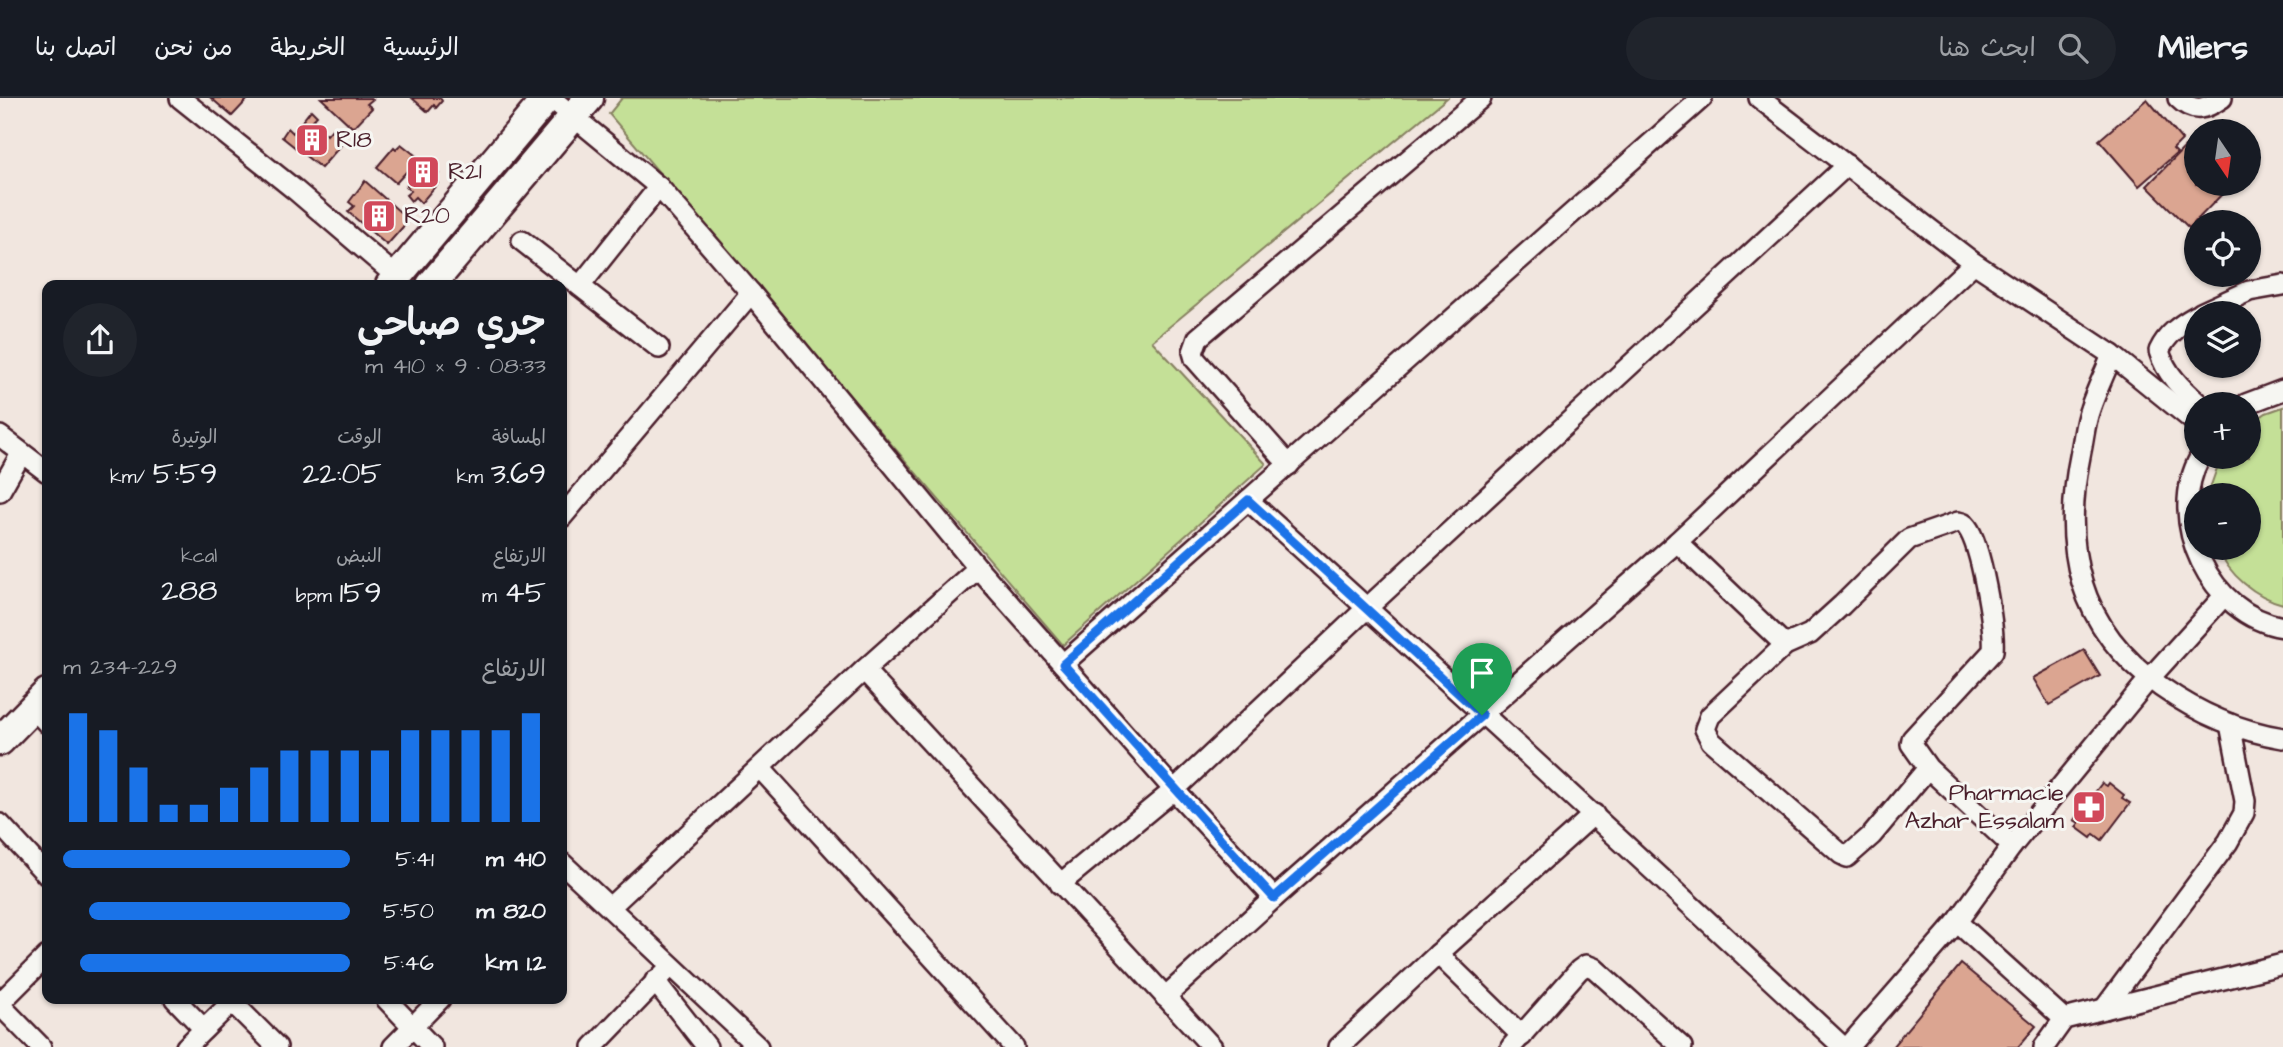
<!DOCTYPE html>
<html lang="ar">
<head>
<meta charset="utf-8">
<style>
  :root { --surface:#171b24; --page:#20242c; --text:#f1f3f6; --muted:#9ea1a6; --line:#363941; --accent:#1a73e8 }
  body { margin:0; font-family:"Architects Daughter","Playpen Sans Arabic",sans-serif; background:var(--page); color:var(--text); direction:rtl; height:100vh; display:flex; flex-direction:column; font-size:26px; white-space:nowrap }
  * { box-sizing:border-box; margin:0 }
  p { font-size:23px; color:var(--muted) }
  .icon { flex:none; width:38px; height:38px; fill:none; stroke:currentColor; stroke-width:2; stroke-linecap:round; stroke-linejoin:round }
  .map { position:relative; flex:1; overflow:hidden; direction:ltr }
  .panel { position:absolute; left:42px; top:182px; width:525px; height:724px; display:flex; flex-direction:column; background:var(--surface); border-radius:14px; box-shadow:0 2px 5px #0004; direction:rtl }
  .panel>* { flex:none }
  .needle { width:46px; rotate:167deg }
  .tools { position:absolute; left:2184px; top:21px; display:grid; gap:14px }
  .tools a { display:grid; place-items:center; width:77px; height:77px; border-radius:50%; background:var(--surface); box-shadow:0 2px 5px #0004; font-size:35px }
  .pin { position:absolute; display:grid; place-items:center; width:60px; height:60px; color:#fff; margin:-72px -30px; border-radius:50% 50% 50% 0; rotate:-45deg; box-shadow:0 0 7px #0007 }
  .pin .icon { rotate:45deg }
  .round { display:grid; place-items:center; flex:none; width:74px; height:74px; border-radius:37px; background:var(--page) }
  .overview { display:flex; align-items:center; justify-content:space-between; height:119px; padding:0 21px }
  h1 { font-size:38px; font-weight:600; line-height:52px }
  .metrics { display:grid; grid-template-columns:repeat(3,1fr); gap:10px; height:119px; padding:7px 21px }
  .metrics div { display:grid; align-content:center }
  .metrics b { font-size:30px; font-weight:600 }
  .metrics small { font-size:19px; font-weight:400 }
  .metrics p { font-size:19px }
  .chart { height:196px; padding:14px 21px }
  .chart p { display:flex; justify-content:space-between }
  .chart svg { width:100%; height:126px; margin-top:7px; stroke:var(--accent); stroke-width:6 }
  ul { padding:0 21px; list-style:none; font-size:23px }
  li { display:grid; grid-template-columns:112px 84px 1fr; align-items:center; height:52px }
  li i { height:18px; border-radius:9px; background:var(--accent) }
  header { display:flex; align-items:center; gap:42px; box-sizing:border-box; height:98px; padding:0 35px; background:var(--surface); border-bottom:2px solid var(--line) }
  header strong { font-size:33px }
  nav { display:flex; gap:38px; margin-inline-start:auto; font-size:24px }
  .search { width:490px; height:63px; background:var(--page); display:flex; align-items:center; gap:18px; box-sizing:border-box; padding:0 24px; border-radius:38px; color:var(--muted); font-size:26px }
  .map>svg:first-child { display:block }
</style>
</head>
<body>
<header>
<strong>Milers</strong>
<div class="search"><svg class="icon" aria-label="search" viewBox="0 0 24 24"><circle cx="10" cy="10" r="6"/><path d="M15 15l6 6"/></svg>ابحث هنا</div>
<nav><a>الرئيسية</a><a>الخريطة</a><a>من نحن</a><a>اتصل بنا</a></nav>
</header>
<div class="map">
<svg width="2283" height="949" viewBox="0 0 2283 949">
  <rect width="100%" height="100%" fill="#f1e6df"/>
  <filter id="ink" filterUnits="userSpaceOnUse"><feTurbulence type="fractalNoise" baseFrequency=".0143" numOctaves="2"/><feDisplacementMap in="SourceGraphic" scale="14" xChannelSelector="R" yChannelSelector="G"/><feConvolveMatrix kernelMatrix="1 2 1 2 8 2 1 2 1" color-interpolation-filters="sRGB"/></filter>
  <g filter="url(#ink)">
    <!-- green -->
    <g fill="#c4e097" stroke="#878061" stroke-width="2">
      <polygon points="622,0 1447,0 1152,243 1266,366 1063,547 609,16"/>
      <path d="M2283 309V506C2256 499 2228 477 2218 450H2249V397H2209V393L2221 359H2249V327L2266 315Z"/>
    </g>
    <!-- building -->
    <g fill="#dba591" stroke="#4a1f2b" stroke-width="2">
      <polygon points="211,0 249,0 232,18"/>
      <polygon points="321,0 371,0 373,1 367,6 372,10 355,28 352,29"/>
      <polygon points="412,0 440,0 442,3 436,10 434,7 428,14"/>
      <polygon points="2147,1 2182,42 2173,51 2177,55 2139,88 2099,42"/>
      <polygon points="311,12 317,18 312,23 327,37 332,31 338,35 334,38 342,46 321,70 282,39 288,30 293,35"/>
      <polygon points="2190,44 2196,50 2196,86 2232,86 2189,130 2147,88"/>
      <polygon points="401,46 439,76 434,82 438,85 421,105 415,99 411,103 406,97 411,93 406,88 415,79 408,72 396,85 377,69 394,49 396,51"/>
      <polygon points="365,83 409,122 387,147 348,114 354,108 349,104"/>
      <polygon points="2084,552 2100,578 2049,607 2033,580"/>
      <polygon points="2102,685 2107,688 2109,685 2124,697 2122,700 2130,705 2102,742 2094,736 2091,740 2076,729 2079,725 2074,722"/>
      <polygon points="1961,866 2036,928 2018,949 1892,949"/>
    </g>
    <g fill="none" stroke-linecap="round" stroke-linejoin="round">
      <!-- street casing -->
      <g stroke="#4a1f2b" stroke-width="24">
        <g id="street">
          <polyline points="180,0 294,91 397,179"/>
          <polyline points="551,0 659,89 751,195 978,470 1174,692 1274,800"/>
          <polyline points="1759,0 1974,165 2112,257 2196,325"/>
          <path d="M2178 0C2194 16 2206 11 2222 0"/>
          <polyline points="522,143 659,250"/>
          <polyline points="580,188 659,89"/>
          <polyline points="2201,215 2249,193 2283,187"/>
          <path d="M2196 218C2180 227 2167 236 2159 253 2166 276 2181 290 2199 306"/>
          <path d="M2112 257C2105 275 2096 293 2090 311 2085 324 2084 339 2081 353 2061 449 2077 529 2161 589 2198 615 2239 633 2283 640"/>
          <polyline points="2246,306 2283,292"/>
          <polyline points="0,338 47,374"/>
          <path d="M2200 359C2165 423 2210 517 2283 529"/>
          <polyline points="1289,367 1195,261 1193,254 1198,240 1481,0"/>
          <polyline points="0,393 21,356"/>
          <path d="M1248 402C1448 583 1646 765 1843 949"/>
          <polyline points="562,419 751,195"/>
          <polyline points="1677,444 1785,547"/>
          <polyline points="1063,566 1702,0"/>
          <polyline points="864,572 1212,949"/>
          <polyline points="33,610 47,625"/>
          <polyline points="760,670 1014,949"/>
          <path d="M1928 670 1872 737 1847 759 1841 756 1711 643 1705 631 1710 618 1785 547 1810 536 1842 507 1909 441 1958 424C1963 425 1964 425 1967 429 1981 447 1995 530 1993 553L1912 641 1911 646 1928 670 2012 748"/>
          <polyline points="0,726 47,777"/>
          <polyline points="562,765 758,949"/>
          <polyline points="1060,786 1174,692 1367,510 1847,67"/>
          <polyline points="610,809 864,572 978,470"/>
          <polyline points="1957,824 2064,921"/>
          <polyline points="1438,856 1522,938"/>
          <polyline points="655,883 707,949"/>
          <polyline points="1165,899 1274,800 1677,444 1974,165"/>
          <polyline points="175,901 204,931"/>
          <polyline points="386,901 432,949"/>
          <polyline points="232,904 277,949"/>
          <polyline points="0,905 47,858"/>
          <polyline points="0,907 41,949"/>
          <polyline points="2104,911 2228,744 2244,715 2245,703 2230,626"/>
          <polyline points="186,949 235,901"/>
          <polyline points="393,949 440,901"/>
          <polyline points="593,949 671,868"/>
          <polyline points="1339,949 1438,856 1594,716"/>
          <polyline points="1511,949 1579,872 1586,867 1594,870 1682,949"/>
          <polyline points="1848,949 1957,824 2012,748 2149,581 2224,498"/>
          <polyline points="2044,949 2064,921 2283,866"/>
        </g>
      </g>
      <!-- secondary casing -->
      <g stroke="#4a1f2b" stroke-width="33">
        <g id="secondary">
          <polyline points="390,187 547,0"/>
          <polyline points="431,187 589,0"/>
          <polyline points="0,643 47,595"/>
        </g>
      </g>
      <!-- street -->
      <use href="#street" stroke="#f6f6f2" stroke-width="19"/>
      <!-- secondary -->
      <use href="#secondary" stroke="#f6f6f2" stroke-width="28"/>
    </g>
  </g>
  <g fill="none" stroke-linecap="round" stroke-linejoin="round" filter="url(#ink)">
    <!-- route casing -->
    <g stroke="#fff" stroke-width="14">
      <polygon id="route" points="1248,402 1482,617 1274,800 1063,566"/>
    </g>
    <!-- route -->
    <use href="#route" stroke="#1a73e8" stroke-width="9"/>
  </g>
  <!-- icons -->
  <defs>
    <g id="building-square" transform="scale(1.75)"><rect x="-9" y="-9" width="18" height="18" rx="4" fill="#d1495b" stroke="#f6f6f2"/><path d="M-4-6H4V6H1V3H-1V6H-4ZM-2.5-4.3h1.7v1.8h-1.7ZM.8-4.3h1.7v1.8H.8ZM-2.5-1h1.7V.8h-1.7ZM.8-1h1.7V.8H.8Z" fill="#fff"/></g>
    <g id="pharmacy-square" transform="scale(1.75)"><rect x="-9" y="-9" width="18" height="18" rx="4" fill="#d1495b" stroke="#f6f6f2"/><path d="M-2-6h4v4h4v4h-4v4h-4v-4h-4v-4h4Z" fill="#fff"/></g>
  </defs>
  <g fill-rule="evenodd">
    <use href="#building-square" x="312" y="42"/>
    <use href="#building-square" x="423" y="74"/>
    <use href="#building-square" x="379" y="118"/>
    <use href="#pharmacy-square" x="2089" y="709"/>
  </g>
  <g text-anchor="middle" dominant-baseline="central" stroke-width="6" stroke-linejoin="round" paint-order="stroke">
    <!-- poi labels -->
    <g font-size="24" fill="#4a1f2b" stroke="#f6f6f2" text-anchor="start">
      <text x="336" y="42">R18</text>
      <text x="448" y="74">R21</text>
      <text x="404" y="118">R20</text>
      <text x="2064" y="695" text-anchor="end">Pharmacie<tspan x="2064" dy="28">Azhar Essalam</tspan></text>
    </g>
  </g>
</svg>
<div class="tools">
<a><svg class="needle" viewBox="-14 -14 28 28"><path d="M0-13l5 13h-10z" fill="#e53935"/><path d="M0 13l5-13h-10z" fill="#9ea1a6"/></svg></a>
<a><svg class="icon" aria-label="locate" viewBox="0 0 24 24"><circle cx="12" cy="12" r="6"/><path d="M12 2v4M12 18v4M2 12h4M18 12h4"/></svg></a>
<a><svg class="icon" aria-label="layers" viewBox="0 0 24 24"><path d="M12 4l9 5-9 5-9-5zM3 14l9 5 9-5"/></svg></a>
<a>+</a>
<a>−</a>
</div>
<div class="pin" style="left:1482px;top:617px;background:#1e9e55"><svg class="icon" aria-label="arrive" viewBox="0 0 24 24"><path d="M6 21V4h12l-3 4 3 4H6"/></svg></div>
<section class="panel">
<div class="overview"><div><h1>جري صباحي</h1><p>08:33 · 9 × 410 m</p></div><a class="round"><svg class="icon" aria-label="share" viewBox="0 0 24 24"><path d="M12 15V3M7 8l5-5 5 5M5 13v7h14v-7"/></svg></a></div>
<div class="metrics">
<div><p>المسافة</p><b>3.69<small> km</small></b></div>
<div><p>الوقت</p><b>22:05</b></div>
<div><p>الوتيرة</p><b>5:59<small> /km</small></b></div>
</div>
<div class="metrics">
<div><p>الارتفاع</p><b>45<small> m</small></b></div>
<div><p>النبض</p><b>159<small> bpm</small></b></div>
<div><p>kcal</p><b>288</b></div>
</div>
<div class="chart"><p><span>الارتفاع</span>229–234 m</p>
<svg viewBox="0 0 160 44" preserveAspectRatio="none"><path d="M5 44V6M15 44V12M25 44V25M35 44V38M45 44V38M55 44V32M65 44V25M75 44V19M85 44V19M95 44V19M105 44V19M115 44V12M125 44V12M135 44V12M145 44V12M155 44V6"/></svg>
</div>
<ul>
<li><b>410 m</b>5:41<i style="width:100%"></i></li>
<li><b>820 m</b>5:50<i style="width:91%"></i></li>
<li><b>1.2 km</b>5:46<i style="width:94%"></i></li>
</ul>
</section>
</div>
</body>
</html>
